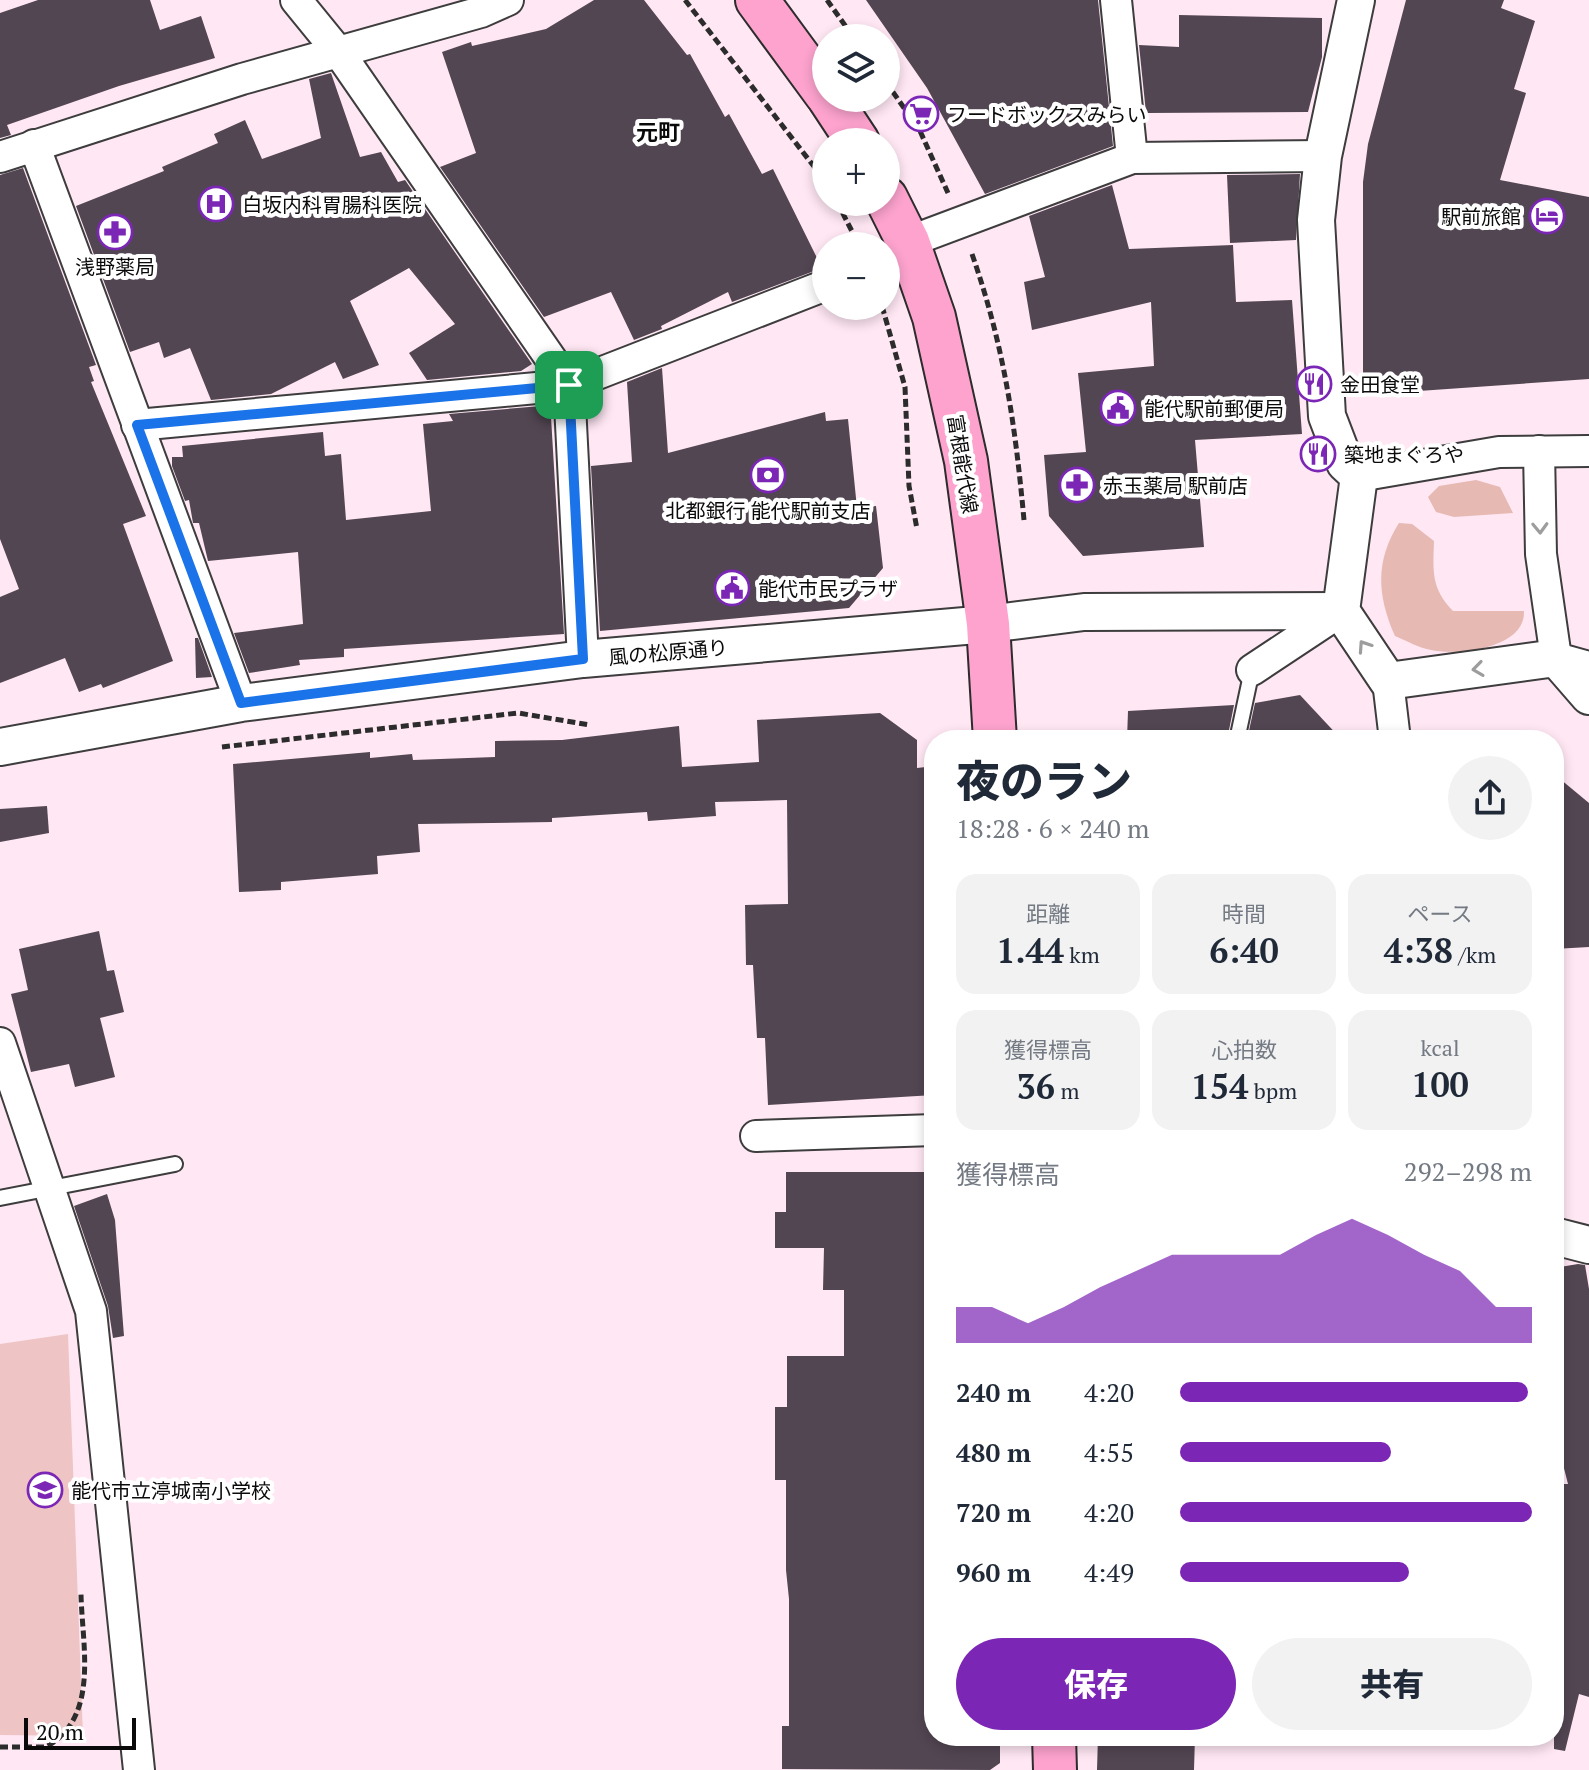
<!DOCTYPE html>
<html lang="ja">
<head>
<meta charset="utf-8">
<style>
  :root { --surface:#fff; --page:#f2f2f3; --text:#1f2937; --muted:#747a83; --accent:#7b26b5 }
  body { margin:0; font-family:"PT Serif","Noto Sans JP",serif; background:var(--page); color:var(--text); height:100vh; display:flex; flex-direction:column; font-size:30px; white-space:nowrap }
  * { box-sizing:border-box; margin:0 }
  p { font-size:26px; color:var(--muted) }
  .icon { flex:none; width:44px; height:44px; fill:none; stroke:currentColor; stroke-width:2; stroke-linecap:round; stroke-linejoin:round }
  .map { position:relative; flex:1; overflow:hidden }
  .drawer { position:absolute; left:924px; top:730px; width:640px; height:1016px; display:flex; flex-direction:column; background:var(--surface); border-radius:32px; box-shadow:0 4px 12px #0003 }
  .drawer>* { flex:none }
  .fabs { position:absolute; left:812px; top:24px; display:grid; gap:16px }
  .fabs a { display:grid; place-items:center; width:88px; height:88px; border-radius:50%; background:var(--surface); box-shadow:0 4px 12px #0003; font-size:40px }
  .scale { position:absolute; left:24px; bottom:20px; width:112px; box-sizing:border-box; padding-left:8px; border:4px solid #0a0a0a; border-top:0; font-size:22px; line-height:28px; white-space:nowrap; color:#0a0a0a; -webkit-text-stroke:6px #fff; paint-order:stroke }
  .pin { position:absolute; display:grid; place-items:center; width:68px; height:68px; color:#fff; margin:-34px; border-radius:16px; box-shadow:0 4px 12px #0006 }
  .round { display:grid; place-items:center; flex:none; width:84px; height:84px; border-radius:42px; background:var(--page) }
  .summary { display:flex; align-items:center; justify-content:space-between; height:136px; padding:0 32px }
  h1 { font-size:44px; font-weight:800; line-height:60px }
  .figures { display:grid; grid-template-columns:repeat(3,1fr); gap:12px; height:136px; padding:8px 32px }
  .figures div { display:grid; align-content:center; border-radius:20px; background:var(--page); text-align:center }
  .figures b { font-size:34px; font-weight:800 }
  .figures small { font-size:22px; font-weight:400 }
  .figures p { font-size:22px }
  .chart { height:224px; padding:16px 32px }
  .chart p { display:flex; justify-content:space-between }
  .chart svg { width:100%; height:144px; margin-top:8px; fill:var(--accent); opacity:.7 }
  .action { display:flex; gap:16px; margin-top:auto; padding:16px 32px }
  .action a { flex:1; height:92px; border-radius:48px; background:var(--accent); color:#fff; font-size:32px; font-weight:800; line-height:92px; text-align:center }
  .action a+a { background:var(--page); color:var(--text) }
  ul { padding:0 32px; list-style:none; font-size:26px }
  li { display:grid; grid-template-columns:128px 96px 1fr; align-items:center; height:60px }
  li i { height:20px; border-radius:10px; background:var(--accent) }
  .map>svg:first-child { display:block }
</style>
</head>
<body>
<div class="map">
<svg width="1589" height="1770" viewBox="0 0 1589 1770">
  <rect width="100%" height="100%" fill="#ffe7f4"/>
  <!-- green -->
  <g fill="#e7b9b3">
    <polygon points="1476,480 1500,487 1513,513 1454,517 1436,512 1428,497 1439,486"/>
    <path d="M1399 523 1412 524 1434 541C1433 572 1431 588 1453 611H1524C1526 648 1459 656 1431 650 1419 648 1407 641 1395 636 1377 595 1375 561 1399 523Z"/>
  </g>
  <!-- pitch -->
  <polygon fill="#eec4c5" points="68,1334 83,1736 0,1735 0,1344"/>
  <!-- building -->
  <g fill="#524652">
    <polygon points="38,0 150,0 160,30 201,16 215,58 119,86 7,125 11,135 0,138 0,13"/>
    <polygon points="594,0 644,0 687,55 690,54 725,117 729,114 762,174 773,169 822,268 732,302 728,292 661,326 662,329 634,340 611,292 544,317 440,167 476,153 442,52 471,42 472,46 546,29"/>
    <polygon points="866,0 1098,0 1113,146 985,194 927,88"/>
    <polygon points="1406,0 1504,0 1501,8 1535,21 1514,89 1526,93 1500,180 1589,197 1589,379 1376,394 1363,375 1363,182 1368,144"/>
    <polygon points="1179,15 1322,18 1322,57 1308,112 1146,113 1139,45 1179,47"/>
    <polygon points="331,73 360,157 381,152 398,182 405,180 532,364 521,371 427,380 409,353 455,324 409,268 350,301 379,365 343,379 335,362 271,394 211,400 190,348 164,358 159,342 130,352 76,206 164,171 162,167 218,143 214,134 245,120 262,159 321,138 309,79"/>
    <polygon points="23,168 96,365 89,367 94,381 91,382 146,516 123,524 173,661 103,688 101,684 79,692 65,658 0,683 0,597 19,589 0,539 0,175"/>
    <polygon points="1300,174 1296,240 1230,243 1227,175"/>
    <polygon points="1112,185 1129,249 1233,245 1236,302 1292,300 1302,434 1195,440 1204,547 1083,556 1049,516 1044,455 1086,452 1078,373 1154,366 1151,302 1032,330 1024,282 1045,277 1029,216"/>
    <polygon points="662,368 668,453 825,412 826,421 848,419 857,508 876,506 883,568 849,608 600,631 591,466 632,462 627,382"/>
    <polygon points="541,406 551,417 564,634 344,649 344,657 299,660 300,665 249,673 234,633 303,624 298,552 208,561 199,523 193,523 189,500 185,501 172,466 172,457 183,457 182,446 323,432 325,456 341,454 346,520 431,511 423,424 453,421 449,414"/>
    <polygon points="195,638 198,638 212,677 196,678"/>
    <polygon points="1300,695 1342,740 1247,740 1255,703"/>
    <polygon points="1234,705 1227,740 1127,740 1128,711"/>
    <polygon points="880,713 917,740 917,768 926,767 934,913 934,1095 768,1105 765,1038 757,1038 753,965 746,965 745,905 788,904 787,800 715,802 716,816 648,821 647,812 552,818 552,822 418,824 420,852 377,856 378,874 281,882 281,890 239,892 233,764 370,752 370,758 412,754 413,760 495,757 495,741 562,740 679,726 682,767 759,762 757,720"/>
    <polygon points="1554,774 1589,803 1589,947 1554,949"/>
    <polygon points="47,806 49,833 0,842 0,809"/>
    <polygon points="99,931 107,971 114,970 124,1012 100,1018 115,1077 75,1087 69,1064 31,1072 11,994 28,990 19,949"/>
    <polygon points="786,1172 934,1172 934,1736 1000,1736 1000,1763 990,1770 782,1769 782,1726 789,1726 789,1599 786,1570 786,1480 775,1480 775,1407 787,1407 787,1356 844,1356 844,1290 823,1290 824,1248 775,1248 775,1212 786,1212"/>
    <polygon points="107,1194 115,1220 124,1336 113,1338 108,1306 74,1206"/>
    <polygon points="1578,1264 1585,1265 1589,1289 1589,1697 1579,1694 1565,1751 1554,1749 1554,1484 1568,1484 1554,1429 1554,1268"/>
    <polygon points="1098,1736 1195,1736 1194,1770 1097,1770"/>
  </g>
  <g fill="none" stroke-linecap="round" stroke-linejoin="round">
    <!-- service casing -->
    <g stroke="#3d3d3d" stroke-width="18">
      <g id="service">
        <polyline points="1237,740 1252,670"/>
        <polyline points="0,1198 175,1164"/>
      </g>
    </g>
    <!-- minor casing -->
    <g stroke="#3d3d3d" stroke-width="34">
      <g id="minor">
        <polyline points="296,0 340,54 569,385 583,659"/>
        <polyline points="1116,0 1132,158"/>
        <polyline points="34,145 241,703"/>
        <polyline points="0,157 242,79 481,12 508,0"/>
        <polyline points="908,242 1132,158 1323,156"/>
        <polyline points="886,262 910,253"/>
        <polyline points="137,425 569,385 826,285"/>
        <polyline points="1539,451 1541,554 1556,658 1589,667"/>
        <polyline points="1359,476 1499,452 1589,451"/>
        <polyline points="1252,670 1341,611"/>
        <polyline points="1388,681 1395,740"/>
        <polyline points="0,1043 91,1311 139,1770"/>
        <polyline points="756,1136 934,1130"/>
      </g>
    </g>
    <!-- tertiary casing -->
    <g stroke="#3d3d3d" stroke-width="40">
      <g id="tertiary">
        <polyline points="1356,0 1323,156 1316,220 1327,416 1345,463 1359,476 1341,611 1388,681 1556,658 1589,696"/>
        <polyline points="0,747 241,703 583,659 988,624 1084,612 1341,611"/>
        <polyline points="1554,1236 1589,1245"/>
      </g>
    </g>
    <!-- secondary casing -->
    <g stroke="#2c2c2c" stroke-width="46">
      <g id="secondary">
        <polyline points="757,0 826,94"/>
        <polyline points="829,98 858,142"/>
        <polyline points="886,198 908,242 934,317 966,461 988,624 995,740"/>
        <polyline points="1054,1736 1055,1770"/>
      </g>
    </g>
    <!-- path -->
    <g stroke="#2c2c2c" stroke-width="5" stroke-dasharray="8 4" stroke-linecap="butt">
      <polyline points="685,0 826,182"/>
      <polyline points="827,0 854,38"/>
      <polyline points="886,82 920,131 948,193"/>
      <polyline points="837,202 859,245"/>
      <path d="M972 254C1004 346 1015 423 1024 520"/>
      <polyline points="882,306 905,387 909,486 917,529"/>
      <polyline points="222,747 518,713 590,725"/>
      <path d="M0 1747H46C100 1717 82 1646 81 1594"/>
    </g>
    <!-- service -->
    <use href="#service" stroke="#fff" stroke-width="14"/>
    <!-- minor -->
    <use href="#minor" stroke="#fff" stroke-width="30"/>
    <!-- tertiary -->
    <use href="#tertiary" stroke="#fff" stroke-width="36"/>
    <!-- secondary -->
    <use href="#secondary" stroke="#fda3ce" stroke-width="42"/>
  </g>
  <!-- one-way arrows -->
  <defs><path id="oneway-chevron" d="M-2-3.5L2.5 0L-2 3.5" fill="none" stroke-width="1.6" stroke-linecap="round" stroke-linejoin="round" transform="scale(2)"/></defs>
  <g stroke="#9d9d9d">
    <use href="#oneway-chevron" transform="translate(1540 528) rotate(88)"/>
    <use href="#oneway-chevron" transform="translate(1364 646) rotate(-124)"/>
    <use href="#oneway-chevron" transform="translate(1478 669) rotate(172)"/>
  </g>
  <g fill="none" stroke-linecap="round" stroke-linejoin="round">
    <!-- route casing -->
    <g stroke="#fff" stroke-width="16">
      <polygon id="route" points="569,385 583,659 241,703 137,425"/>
    </g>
    <!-- route -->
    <use href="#route" stroke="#1a73e8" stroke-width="10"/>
  </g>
  <!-- icons -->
  <defs>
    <g id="supermarket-ring" transform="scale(1.8)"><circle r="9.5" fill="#fff" stroke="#7b26b5" stroke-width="1.5"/><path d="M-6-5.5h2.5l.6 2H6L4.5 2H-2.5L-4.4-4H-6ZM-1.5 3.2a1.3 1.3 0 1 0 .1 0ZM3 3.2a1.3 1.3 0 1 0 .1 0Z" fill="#7b26b5"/></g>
    <g id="hospital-ring" transform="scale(1.8)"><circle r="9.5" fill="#fff" stroke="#7b26b5" stroke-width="1.5"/><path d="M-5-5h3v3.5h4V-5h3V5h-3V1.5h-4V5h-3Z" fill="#7b26b5"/></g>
    <g id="hotel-ring" transform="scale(1.8)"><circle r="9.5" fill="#fff" stroke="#7b26b5" stroke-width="1.5"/><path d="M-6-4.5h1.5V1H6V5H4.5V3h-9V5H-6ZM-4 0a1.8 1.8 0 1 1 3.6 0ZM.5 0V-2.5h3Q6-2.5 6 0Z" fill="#7b26b5"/></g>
    <g id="pharmacy-ring" transform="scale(1.8)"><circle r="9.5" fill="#fff" stroke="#7b26b5" stroke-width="1.5"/><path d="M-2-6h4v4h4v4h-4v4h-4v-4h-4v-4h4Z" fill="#7b26b5"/></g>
    <g id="restaurant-ring" transform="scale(1.8)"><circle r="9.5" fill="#fff" stroke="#7b26b5" stroke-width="1.5"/><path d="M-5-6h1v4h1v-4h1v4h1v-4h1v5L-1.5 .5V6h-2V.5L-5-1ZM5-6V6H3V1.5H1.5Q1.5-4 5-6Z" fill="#7b26b5"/></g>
    <g id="civic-ring" transform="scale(1.8)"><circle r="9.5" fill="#fff" stroke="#7b26b5" stroke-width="1.5"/><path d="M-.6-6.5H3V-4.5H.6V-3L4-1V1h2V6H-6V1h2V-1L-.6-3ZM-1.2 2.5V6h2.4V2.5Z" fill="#7b26b5"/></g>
    <g id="bank-ring" transform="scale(1.8)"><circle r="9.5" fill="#fff" stroke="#7b26b5" stroke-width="1.5"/><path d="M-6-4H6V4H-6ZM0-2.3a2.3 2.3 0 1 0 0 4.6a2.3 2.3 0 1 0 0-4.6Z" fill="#7b26b5"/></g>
    <g id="school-ring" transform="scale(1.8)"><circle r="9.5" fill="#fff" stroke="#7b26b5" stroke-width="1.5"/><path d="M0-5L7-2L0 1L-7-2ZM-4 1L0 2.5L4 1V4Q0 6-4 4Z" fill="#7b26b5"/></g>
  </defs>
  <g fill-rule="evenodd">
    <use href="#supermarket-ring" x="921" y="114"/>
    <use href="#hospital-ring" x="216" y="204"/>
    <use href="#hotel-ring" x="1547" y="216"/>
    <use href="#pharmacy-ring" x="115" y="232"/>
    <use href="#restaurant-ring" x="1314" y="384"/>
    <use href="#civic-ring" x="1118" y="408"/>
    <use href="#restaurant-ring" x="1318" y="454"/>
    <use href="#bank-ring" x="768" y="475"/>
    <use href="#pharmacy-ring" x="1077" y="485"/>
    <use href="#civic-ring" x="732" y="588"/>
    <use href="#school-ring" x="45" y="1490"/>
  </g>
  <g text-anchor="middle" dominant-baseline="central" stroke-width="8" stroke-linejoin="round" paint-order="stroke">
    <!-- poi labels -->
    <g font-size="20" fill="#0a0a0a" stroke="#fff" text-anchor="start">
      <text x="947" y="114">フードボックスみらい</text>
      <text x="242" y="204">白坂内科胃腸科医院</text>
      <text x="1521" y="216" text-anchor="end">駅前旅館</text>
      <text x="115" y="266" text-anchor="middle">浅野薬局</text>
      <text x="1340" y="384">金田食堂</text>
      <text x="1144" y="408">能代駅前郵便局</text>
      <text x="1344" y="454">築地まぐろや</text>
      <text x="1103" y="485">赤玉薬局 駅前店</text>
      <text x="768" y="510" text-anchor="middle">北都銀行 能代駅前支店</text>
      <text x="758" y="588">能代市民プラザ</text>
      <text x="71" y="1490">能代市立渟城南小学校</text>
    </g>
    <!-- street labels -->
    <g font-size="20" fill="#0a0a0a" stroke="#fff">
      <text transform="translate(963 464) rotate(81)">富根能代線</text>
      <text transform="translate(668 652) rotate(-5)">風の松原通り</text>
    </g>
    <!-- neighbourhood labels -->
    <g font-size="22" font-weight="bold" fill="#0a0a0a" stroke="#fff">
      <text x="658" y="131">元町</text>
    </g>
  </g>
</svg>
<div class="fabs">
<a><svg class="icon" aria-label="layers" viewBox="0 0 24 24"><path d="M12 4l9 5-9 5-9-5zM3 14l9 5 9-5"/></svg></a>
<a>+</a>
<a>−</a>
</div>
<div class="scale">20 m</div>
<div class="pin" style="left:569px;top:385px;background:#1e9e55"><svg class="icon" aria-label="arrive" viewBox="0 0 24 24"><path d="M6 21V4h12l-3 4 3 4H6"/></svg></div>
<section class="drawer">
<div class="summary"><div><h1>夜のラン</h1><p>18:28 · 6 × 240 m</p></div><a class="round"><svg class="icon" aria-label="share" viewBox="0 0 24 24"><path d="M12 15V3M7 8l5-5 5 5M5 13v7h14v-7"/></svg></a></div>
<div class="figures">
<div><p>距離</p><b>1.44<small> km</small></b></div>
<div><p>時間</p><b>6:40</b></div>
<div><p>ペース</p><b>4:38<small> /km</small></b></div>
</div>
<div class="figures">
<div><p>獲得標高</p><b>36<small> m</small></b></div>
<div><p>心拍数</p><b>154<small> bpm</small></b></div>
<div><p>kcal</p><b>100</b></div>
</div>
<div class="chart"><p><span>獲得標高</span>292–298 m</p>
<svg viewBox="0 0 160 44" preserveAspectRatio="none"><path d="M0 44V33L10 33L20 38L30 33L40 27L50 22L60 17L70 17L80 17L90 17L100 11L110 6L120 11L130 17L140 22L150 33L160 33V44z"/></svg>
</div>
<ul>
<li><b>240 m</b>4:20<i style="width:99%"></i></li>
<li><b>480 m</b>4:55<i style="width:60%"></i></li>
<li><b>720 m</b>4:20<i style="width:100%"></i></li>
<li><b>960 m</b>4:49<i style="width:65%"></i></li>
</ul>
<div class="action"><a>保存</a><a>共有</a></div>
</section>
</div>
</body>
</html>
